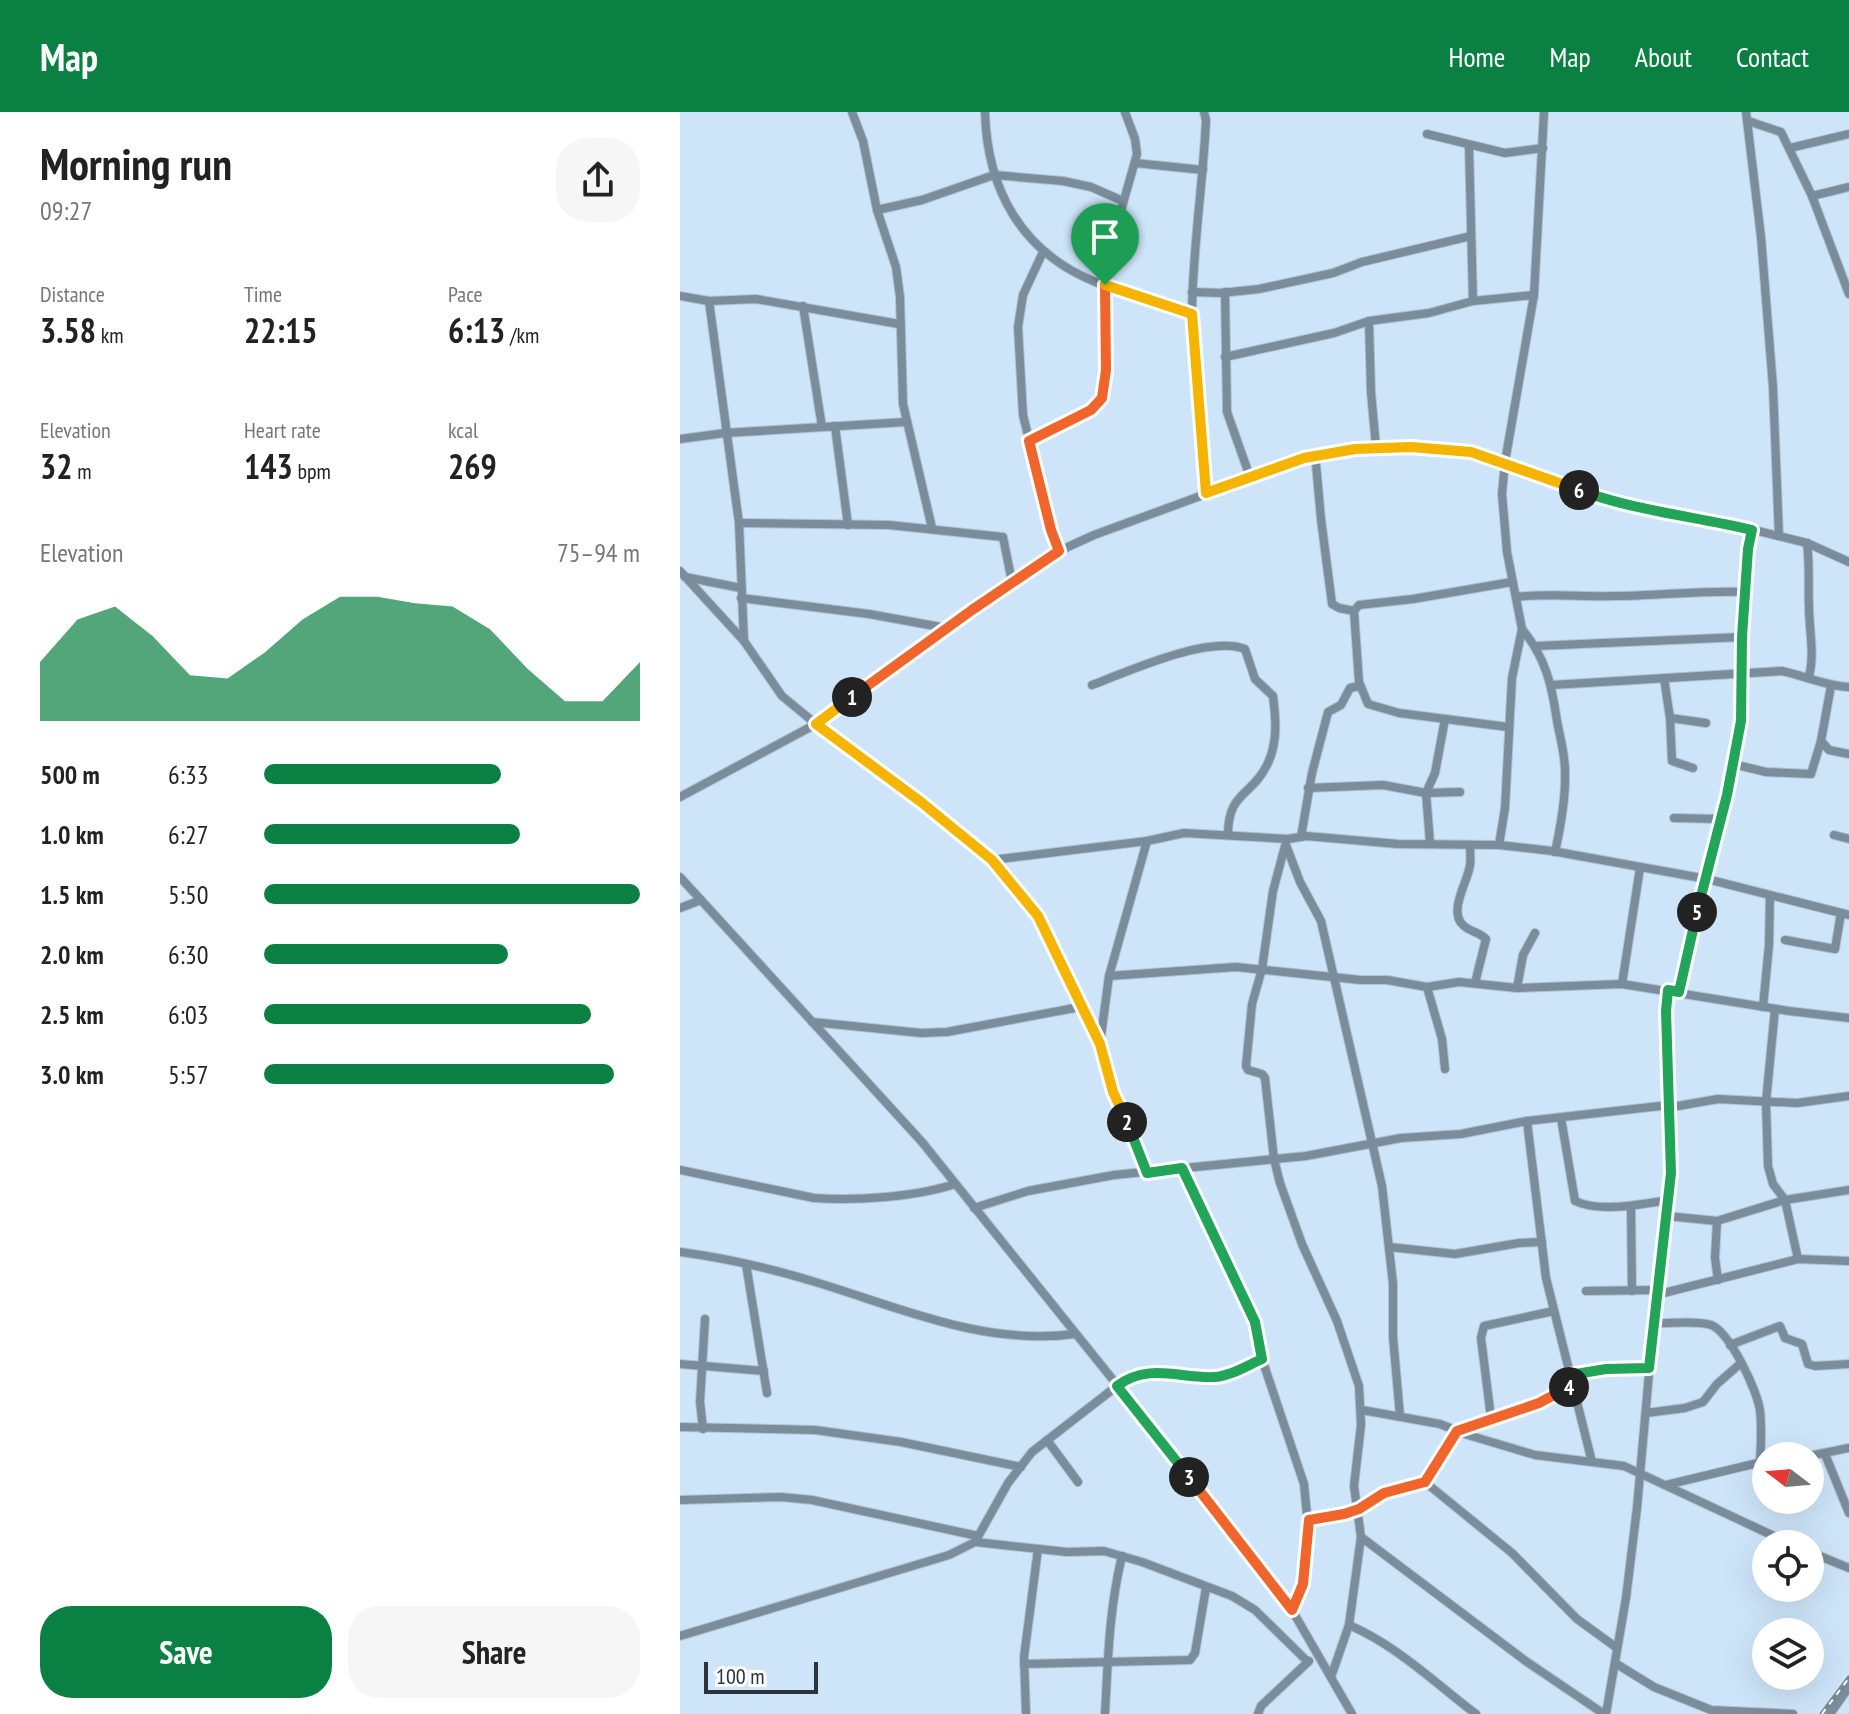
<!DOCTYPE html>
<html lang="en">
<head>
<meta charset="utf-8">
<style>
  :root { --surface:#fff; --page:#f6f6f6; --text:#222; --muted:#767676; --accent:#0b8043 }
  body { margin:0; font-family:"PT Sans Narrow",sans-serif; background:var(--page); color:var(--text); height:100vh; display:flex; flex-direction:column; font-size:30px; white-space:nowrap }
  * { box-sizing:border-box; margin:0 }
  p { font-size:26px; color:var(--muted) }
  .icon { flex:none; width:44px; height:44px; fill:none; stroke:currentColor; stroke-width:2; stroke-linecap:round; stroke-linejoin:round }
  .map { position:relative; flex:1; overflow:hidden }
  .details { display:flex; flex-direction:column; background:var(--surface); width:680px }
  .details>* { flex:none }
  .needle { width:52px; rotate:286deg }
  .tools { position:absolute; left:1072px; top:1330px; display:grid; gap:16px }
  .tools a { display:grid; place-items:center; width:72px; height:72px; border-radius:50%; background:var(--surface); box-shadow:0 8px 32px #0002; font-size:40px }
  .scale { position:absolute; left:24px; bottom:20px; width:114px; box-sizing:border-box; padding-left:8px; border:4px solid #2b343c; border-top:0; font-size:22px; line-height:28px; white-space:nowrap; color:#2b343c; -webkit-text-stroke:6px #fff; paint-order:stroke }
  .pin { position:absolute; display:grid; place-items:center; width:68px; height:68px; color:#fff; margin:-82px -34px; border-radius:50% 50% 50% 0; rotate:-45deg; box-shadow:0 0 8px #0007 }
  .pin .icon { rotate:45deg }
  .km { position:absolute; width:40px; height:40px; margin:-20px; border-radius:50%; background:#222; color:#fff; font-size:22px; line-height:40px; text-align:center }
  .round { display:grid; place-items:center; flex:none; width:84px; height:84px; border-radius:32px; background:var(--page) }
  .headline { display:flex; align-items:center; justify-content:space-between; height:136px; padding:0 40px }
  h1 { font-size:44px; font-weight:700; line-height:60px }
  .metrics { display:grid; grid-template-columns:repeat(3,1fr); gap:12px; height:136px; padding:8px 40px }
  .metrics div { display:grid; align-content:center }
  .metrics b { font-size:34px; font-weight:700 }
  .metrics small { font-size:22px; font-weight:400 }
  .metrics p { font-size:22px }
  .chart { height:224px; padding:16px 40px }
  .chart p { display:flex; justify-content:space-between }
  .chart svg { width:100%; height:144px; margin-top:8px; fill:var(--accent); opacity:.7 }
  .primary-button { display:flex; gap:16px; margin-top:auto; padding:16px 40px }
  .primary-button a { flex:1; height:92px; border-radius:32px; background:var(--accent); color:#fff; font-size:32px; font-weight:700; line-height:92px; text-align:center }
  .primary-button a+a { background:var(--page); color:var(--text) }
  ul { padding:0 40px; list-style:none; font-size:26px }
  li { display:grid; grid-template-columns:128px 96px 1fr; align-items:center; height:60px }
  li i { height:20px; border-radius:10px; background:var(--accent) }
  header { display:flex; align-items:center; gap:48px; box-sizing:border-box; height:112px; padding:0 40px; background:var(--accent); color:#fff }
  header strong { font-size:38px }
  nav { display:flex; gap:44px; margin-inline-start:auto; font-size:28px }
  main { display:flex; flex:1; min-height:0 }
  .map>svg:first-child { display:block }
</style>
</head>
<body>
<header>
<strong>Map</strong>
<nav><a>Home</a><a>Map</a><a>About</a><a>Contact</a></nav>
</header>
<main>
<section class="details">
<div class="headline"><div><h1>Morning run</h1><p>09:27</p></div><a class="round"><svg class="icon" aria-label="share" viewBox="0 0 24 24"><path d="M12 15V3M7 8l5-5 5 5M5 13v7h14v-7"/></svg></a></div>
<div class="metrics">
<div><p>Distance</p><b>3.58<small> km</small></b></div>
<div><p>Time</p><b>22:15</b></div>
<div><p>Pace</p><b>6:13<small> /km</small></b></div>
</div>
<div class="metrics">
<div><p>Elevation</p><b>32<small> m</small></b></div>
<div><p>Heart rate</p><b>143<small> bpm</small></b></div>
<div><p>kcal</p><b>269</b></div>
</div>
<div class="chart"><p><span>Elevation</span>75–94 m</p>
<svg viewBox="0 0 160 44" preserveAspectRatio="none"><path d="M0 44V26L10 13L20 9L30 18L40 30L50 31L60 23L70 13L80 6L90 6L100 8L110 9L120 16L130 28L140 38L150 38L160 26V44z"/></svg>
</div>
<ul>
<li><b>500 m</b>6:33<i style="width:63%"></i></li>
<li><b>1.0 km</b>6:27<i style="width:68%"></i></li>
<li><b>1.5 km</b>5:50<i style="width:100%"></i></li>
<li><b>2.0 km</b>6:30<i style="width:65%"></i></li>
<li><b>2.5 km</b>6:03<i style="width:87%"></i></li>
<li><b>3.0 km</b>5:57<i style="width:93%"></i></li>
</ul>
<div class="primary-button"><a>Save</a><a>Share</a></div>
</section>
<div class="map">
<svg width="1169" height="1602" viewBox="0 0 1169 1602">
  <rect width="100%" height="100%" fill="#cee5f9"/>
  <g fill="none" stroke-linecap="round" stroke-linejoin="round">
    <!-- minor casing -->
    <g stroke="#adc2d3" stroke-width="10">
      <g id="minor">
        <polyline points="172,0 183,29 197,98 216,155 220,185 223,292 252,416"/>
        <path d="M305 0C307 77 341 139 413 169 445 182 480 189 512 202"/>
        <path d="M524 0 526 8C523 72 513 134 512 198 511 258 521 320 526 381"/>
        <polyline points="1066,0 1081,125 1093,275 1099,424"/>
        <polyline points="1068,9 1101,20 1132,84 1169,182"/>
        <polyline points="747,22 825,41 863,36"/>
        <polyline points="789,34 793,189"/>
        <polyline points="1110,36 1169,22"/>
        <polyline points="455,51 523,58"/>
        <polyline points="1132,84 1169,75"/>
        <polyline points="197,98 242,88 314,63 383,69 411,75 443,89"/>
        <polyline points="363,140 343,183 338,215 343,303 371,418 379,439"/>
        <polyline points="512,180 541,181 579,177 653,161 682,150 791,124"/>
        <polyline points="545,180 547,300 570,365"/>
        <polyline points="0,184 29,189 76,187 219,212"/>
        <polyline points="29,189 59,411 64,529"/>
        <polyline points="123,194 142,315"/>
        <polyline points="689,209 691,280 696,335"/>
        <polyline points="545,245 654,221 689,209 749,201 793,189 854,183"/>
        <polyline points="155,314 168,413"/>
        <polyline points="0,327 45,321 226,310"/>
        <polyline points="349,329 411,298 422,286 426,258 425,173 431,134 457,42 455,27 445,0"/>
        <polyline points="633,345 636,352 641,407 652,492 659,496 674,499"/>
        <polyline points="59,411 209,413 323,425 332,470"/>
        <path d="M1127 431C1130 453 1128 473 1129 495 1129 518 1135 542 1129 564"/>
        <polyline points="0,459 64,529 102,584 136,612 241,690 312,748 358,804 420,932 433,980 467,1061"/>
        <polyline points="5,465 61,476"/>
        <path d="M836 485C869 481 902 485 935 484 978 484 1021 478 1065 480"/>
        <polyline points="61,486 189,502 266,516"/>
        <path d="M842 517C866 546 872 574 877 609 880 625 885 642 885 659 886 686 881 713 875 740"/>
        <polyline points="856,534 1062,525"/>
        <polyline points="984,566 990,606 992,649 1013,656"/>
        <path d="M412 573C449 559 528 523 565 537L575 567 593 584C596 608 598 631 587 653 572 684 548 680 548 722"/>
        <path d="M872 573 1102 559C1125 564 1146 574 1169 575"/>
        <polyline points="990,606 1026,611"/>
        <polyline points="828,615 719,601 688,592 679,570 674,499 679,493 733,487 832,470"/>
        <polyline points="1141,629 1149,638 1169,642"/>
        <polyline points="1053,652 1086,660 1131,662 1141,629 1151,574"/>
        <polyline points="628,676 703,673 746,681 780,680"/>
        <polyline points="0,685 136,612 292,498 379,439 414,423 624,346 696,335 762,337 791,340 955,396 1017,404 1127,431 1169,450"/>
        <polyline points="994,706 1041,707"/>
        <polyline points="1154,723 1169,727"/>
        <polyline points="621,725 632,661 648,600 661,593 670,576 680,574"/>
        <polyline points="750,731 746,681 755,661 765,607"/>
        <polyline points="606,733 620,770 641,809 702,1074 713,1172 713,1225 720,1304"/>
        <polyline points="819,733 825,696 832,566 842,517 827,440 822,382 825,350 854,183 864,0"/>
        <polyline points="605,734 593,779 582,857 572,892 566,954 568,958 582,962 585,966 594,1047 600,1071 622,1132 657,1209 679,1274 681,1313 674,1374 681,1425 669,1513 651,1565"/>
        <path d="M790 734C790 740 791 747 790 753 788 770 767 800 784 814 791 820 799 820 806 827L795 871"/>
        <polyline points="312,748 467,729 504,721 608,727 626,724 718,732 819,733 872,739 1027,767 1169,803"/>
        <polyline points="0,765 242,1030 454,1294 612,1498 672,1602"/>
        <polyline points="0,796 21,788"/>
        <polyline points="1105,828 1155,837 1161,801"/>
        <polyline points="429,864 556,855 681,868 707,868 747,875 779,870 837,876 942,872 1109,899 1169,906"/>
        <polyline points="942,872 960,756"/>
        <polyline points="747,875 762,927 765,957"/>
        <polyline points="837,876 843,843 855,821"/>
        <polyline points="999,880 1047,683 1061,609 1062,525 1068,437 1072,418"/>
        <polyline points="1083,895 1089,833 1090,783"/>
        <polyline points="1095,897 1086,990 1088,1054 1093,1072 1105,1088 1118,1147"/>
        <polyline points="132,910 241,921 267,920 400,895"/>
        <polyline points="420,932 429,864 467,729"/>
        <path d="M881 1006 895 1089C920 1101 962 1092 989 1088"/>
        <polyline points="847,1009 866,1166 912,1350"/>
        <polyline points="502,1056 575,1210 582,1247 624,1372 629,1424 623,1472 612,1498"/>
        <path d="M0 1058 134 1086C175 1089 236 1085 275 1072"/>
        <polyline points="951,1094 952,1179"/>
        <polyline points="294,1096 348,1079 434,1063 626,1044 721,1026 781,1022 847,1009 989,993 998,994 1038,987 1117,991 1169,984"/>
        <polyline points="987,1104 1037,1109 1105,1088 1169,1078"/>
        <polyline points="1037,1109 1035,1146 1038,1168"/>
        <polyline points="709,1135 775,1142 839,1131 862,1130"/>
        <path d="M0 1140C45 1146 89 1156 132 1169 219 1195 302 1234 395 1222"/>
        <polyline points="66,1152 87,1281"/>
        <polyline points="906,1179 977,1178"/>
        <polyline points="976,1183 1118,1147 1169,1149"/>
        <path d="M974 1211C991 1212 1015 1208 1031 1213 1050 1220 1078 1280 1080 1299 1082 1316 1081 1333 1080 1350"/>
        <polyline points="1050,1233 1100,1214 1105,1226 1122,1232 1128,1252 1135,1254 1169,1252"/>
        <polyline points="0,1252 84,1259"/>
        <polyline points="890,1263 926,1257 969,1256"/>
        <polyline points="682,1298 760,1312 788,1323 855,1343 944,1354 1111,1432"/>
        <polyline points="966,1301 1005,1296 1023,1290 1037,1272 1061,1251"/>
        <polyline points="811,1306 801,1226 804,1214 874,1199"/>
        <polyline points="0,1315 135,1318 221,1330 341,1355"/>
        <polyline points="23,1317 20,1290 25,1207"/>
        <polyline points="367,1328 398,1370"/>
        <polyline points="1145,1342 1169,1401"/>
        <polyline points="1129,1344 1169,1336"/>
        <polyline points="745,1370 832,1441 897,1507 937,1536"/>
        <polyline points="986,1373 1086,1349"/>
        <polyline points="0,1388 101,1385 132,1388 298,1424"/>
        <polyline points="629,1408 664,1402 679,1397 704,1381 745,1370 777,1319 859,1291 875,1280 893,1273"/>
        <polyline points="681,1425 847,1550 924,1602"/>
        <polyline points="295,1430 387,1440 424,1439 462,1450 552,1484 575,1498 628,1550"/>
        <polyline points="1130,1440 1169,1456"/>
        <path d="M669 1513C716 1533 755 1571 796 1602"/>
        <path d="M0 1524 269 1443 295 1430 328 1371 352 1340 446 1267C480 1254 501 1267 534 1265 551 1265 568 1254 582 1247"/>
        <polyline points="935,1551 974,1575 1031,1598 1113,1602"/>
        <polyline points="344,1552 510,1548 515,1541 526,1476"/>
        <polyline points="346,1602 344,1545 358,1437"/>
        <path d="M425 1602C428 1548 429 1497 442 1444"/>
        <polyline points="578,1602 581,1594 629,1549"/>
        <polyline points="926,1602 946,1486 957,1396 976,1183 989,1088 991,1061 986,899 988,878"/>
        <polyline points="1150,1602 1169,1575"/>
      </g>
    </g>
    <!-- minor -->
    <use href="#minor" stroke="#7b8c9b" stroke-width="8"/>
    <!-- rail casing -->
    <g stroke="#778795" stroke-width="5">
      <polyline id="rail" points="1142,1602 1169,1566"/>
    </g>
    <!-- rail -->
    <use href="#rail" stroke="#fff" stroke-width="2" stroke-dasharray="6" stroke-linecap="butt"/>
  </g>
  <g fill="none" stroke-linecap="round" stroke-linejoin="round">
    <!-- split-1 casing -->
    <g stroke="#fff" stroke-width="16">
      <polyline id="split-1" points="172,585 292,498 379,439 371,418 349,329 411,298 422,286 426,258 425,173"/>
    </g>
    <!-- split-2 casing -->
    <g stroke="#fff" stroke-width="16">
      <polyline id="split-2" points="172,585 136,612 241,690 312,748 358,804 420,932 433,980 447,1010"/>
    </g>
    <!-- split-3 casing -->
    <g stroke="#fff" stroke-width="16">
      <path id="split-3" d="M447 1010 467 1061 502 1056 575 1210 582 1247C568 1253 551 1264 535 1265 500 1267 469 1250 437 1274L509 1365"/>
    </g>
    <!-- split-4 casing -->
    <g stroke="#fff" stroke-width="16">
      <polyline id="split-4" points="509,1365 612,1498 623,1472 629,1408 664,1402 679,1397 704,1381 745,1370 777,1319 859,1291 889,1275"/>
    </g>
    <!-- split-5 casing -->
    <g stroke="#fff" stroke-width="16">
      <polyline id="split-5" points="889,1275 893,1273 890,1263 926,1257 969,1256 991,1061 986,899 988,878 999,880 1017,800"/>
    </g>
    <!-- split-6 casing -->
    <g stroke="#fff" stroke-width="16">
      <path id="split-6" d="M899 378C955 399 1014 404 1072 418L1068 437 1062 525 1061 609 1047 683 1017 800"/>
    </g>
    <!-- split-7 casing -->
    <g stroke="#fff" stroke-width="16">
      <polyline id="split-7" points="425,173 512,202 526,381 624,346 675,337 731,335 791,340 899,378"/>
    </g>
    <!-- split-1 -->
    <use href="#split-1" stroke="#f0652b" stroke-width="10"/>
    <!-- split-2 -->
    <use href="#split-2" stroke="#f5b400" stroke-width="10"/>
    <!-- split-3 -->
    <use href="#split-3" stroke="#22a559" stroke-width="10"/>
    <!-- split-4 -->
    <use href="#split-4" stroke="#f0652b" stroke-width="10"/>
    <!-- split-5 -->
    <use href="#split-5" stroke="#22a559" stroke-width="10"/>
    <!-- split-6 -->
    <use href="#split-6" stroke="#22a559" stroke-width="10"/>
    <!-- split-7 -->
    <use href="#split-7" stroke="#f5b400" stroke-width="10"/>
  </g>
</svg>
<div class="tools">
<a><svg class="needle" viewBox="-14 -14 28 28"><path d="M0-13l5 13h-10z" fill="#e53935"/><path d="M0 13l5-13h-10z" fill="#767676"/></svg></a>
<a><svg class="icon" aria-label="locate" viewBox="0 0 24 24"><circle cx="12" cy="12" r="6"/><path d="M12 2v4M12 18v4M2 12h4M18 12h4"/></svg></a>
<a><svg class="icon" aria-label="layers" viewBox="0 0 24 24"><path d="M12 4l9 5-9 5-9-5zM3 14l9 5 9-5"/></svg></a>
</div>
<div class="scale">100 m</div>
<div class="pin" style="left:425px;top:173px;background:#1e9e55"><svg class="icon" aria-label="arrive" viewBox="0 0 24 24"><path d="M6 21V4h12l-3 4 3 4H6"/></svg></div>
<b class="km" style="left:172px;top:585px">1</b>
<b class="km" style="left:447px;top:1010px">2</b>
<b class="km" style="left:509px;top:1365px">3</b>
<b class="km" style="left:889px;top:1275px">4</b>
<b class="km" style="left:1017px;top:800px">5</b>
<b class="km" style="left:899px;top:378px">6</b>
</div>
</main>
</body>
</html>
